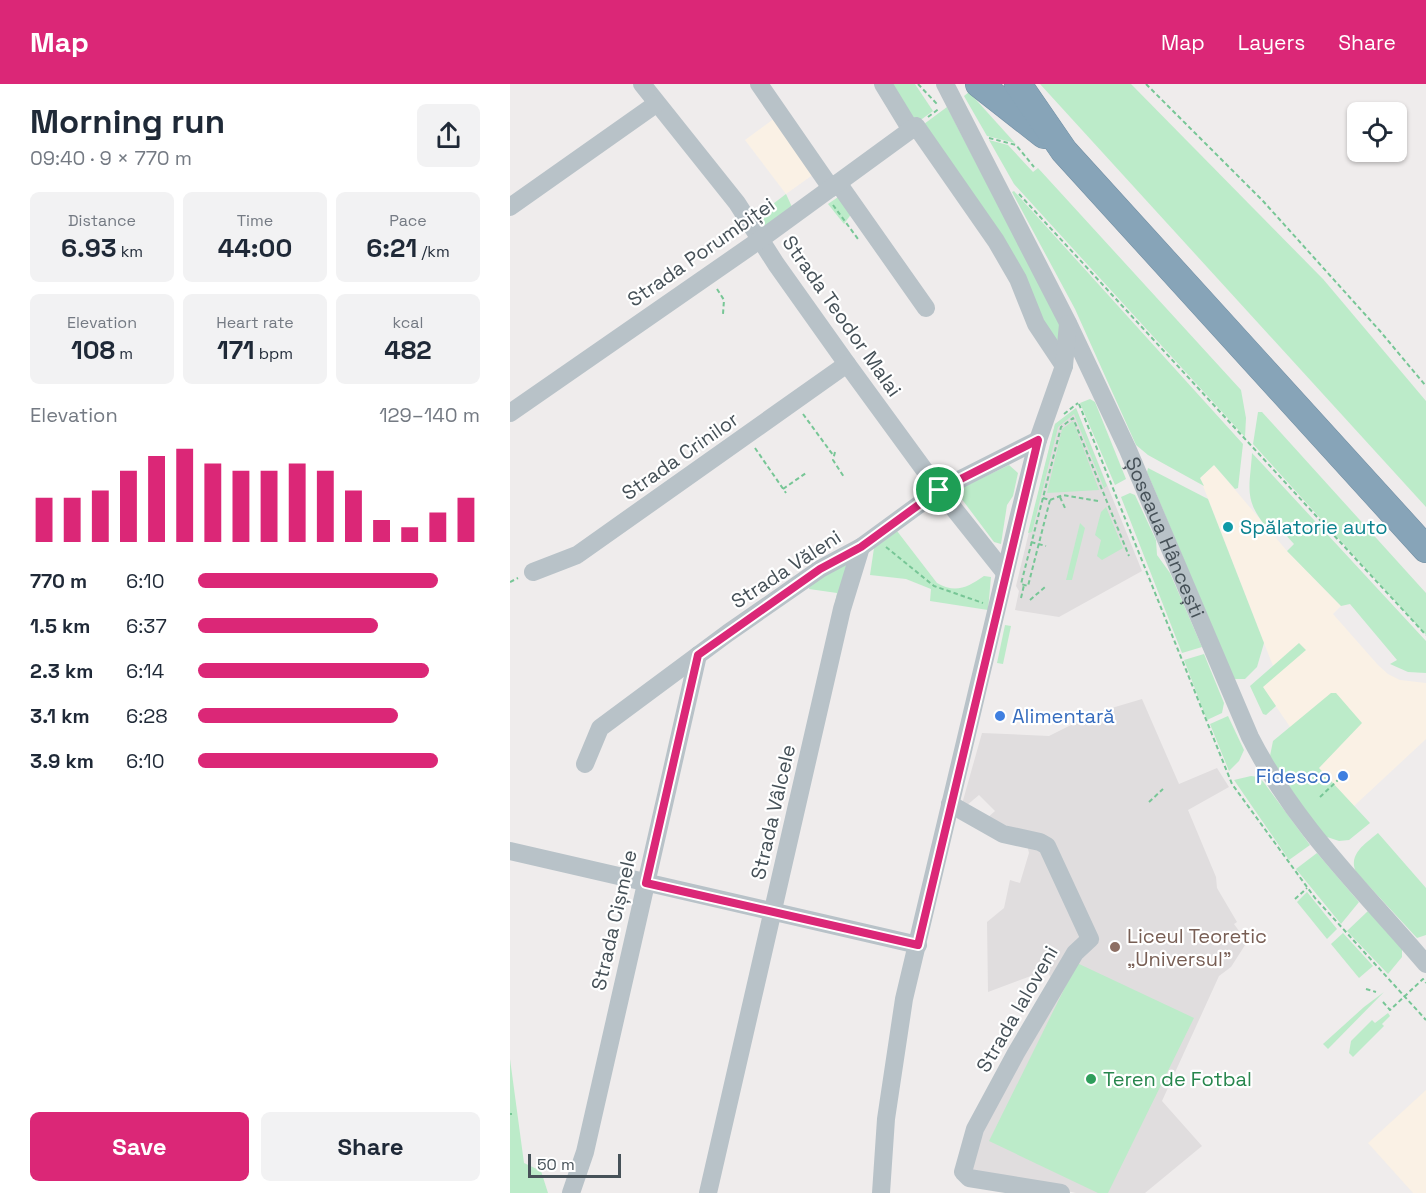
<!DOCTYPE html>
<html lang="en">
<head>
<meta charset="utf-8">
<style>
  :root { --surface:#fff; --page:#f2f2f3; --text:#1f2937; --muted:#747a83; --accent:#db2777 }
  body { margin:0; font-family:"Space Grotesk",sans-serif; background:var(--page); color:var(--text); height:100vh; display:flex; flex-direction:column; font-size:22px; white-space:nowrap }
  * { box-sizing:border-box; margin:0 }
  p { font-size:20px; color:var(--muted) }
  .icon { flex:none; width:33px; height:33px; fill:none; stroke:currentColor; stroke-width:2; stroke-linecap:round; stroke-linejoin:round }
  .map { position:relative; flex:1; overflow:hidden }
  .details { display:flex; flex-direction:column; background:var(--surface); width:510px }
  .details>* { flex:none }
  .buttons { position:absolute; left:837px; top:18px; display:grid; gap:12px }
  .buttons a { display:grid; place-items:center; width:60px; height:60px; border-radius:9px; background:var(--surface); box-shadow:0 2px 4px #0004; font-size:30px }
  .scale { position:absolute; left:18px; bottom:15px; width:93px; box-sizing:border-box; padding-left:6px; border:3px solid #465158; border-top:0; font-size:16px; line-height:21px; white-space:nowrap; color:#465158; -webkit-text-stroke:4px #fff; paint-order:stroke }
  .pin { position:absolute; display:grid; place-items:center; width:51px; height:51px; color:#fff; margin:-26px; border:3px solid #fff; border-radius:50%; box-shadow:0 2px 6px #0007 }
  .round { display:grid; place-items:center; flex:none; width:63px; height:63px; border-radius:9px; background:var(--page) }
  .head { display:flex; align-items:center; justify-content:space-between; height:102px; padding:0 30px }
  h1 { font-size:33px; font-weight:600; line-height:45px }
  .figures { display:grid; grid-template-columns:repeat(3,1fr); gap:9px; height:102px; padding:6px 30px }
  .figures div { display:grid; align-content:center; border-radius:9px; background:var(--page); text-align:center }
  .figures b { font-size:26px; font-weight:600 }
  .figures small { font-size:16px; font-weight:400 }
  .figures p { font-size:16px }
  .chart { height:168px; padding:12px 30px }
  .chart p { display:flex; justify-content:space-between }
  .chart svg { width:100%; height:108px; margin-top:6px; stroke:var(--accent); stroke-width:6 }
  .cta { display:flex; gap:12px; margin-top:auto; padding:12px 30px }
  .cta a { flex:1; height:69px; border-radius:9px; background:var(--accent); color:#fff; font-size:24px; font-weight:600; line-height:69px; text-align:center }
  .cta a+a { background:var(--page); color:var(--text) }
  ul { padding:0 30px; list-style:none; font-size:20px }
  li { display:grid; grid-template-columns:96px 72px 1fr; align-items:center; height:45px }
  li i { height:15px; border-radius:8px; background:var(--accent) }
  header { display:flex; align-items:center; gap:36px; box-sizing:border-box; height:84px; padding:0 30px; background:var(--accent); color:#fff }
  header strong { font-size:28px }
  nav { display:flex; gap:33px; margin-inline-start:auto; font-size:21px }
  main { display:flex; flex:1; min-height:0 }
  .map>svg:first-child { display:block }
</style>
</head>
<body>
<header>
<strong>Map</strong>
<nav><a>Map</a><a>Layers</a><a>Share</a></nav>
</header>
<main>
<section class="details">
<div class="head"><div><h1>Morning run</h1><p>09:40 · 9 × 770 m</p></div><a class="round"><svg class="icon" aria-label="share" viewBox="0 0 24 24"><path d="M12 15V3M7 8l5-5 5 5M5 13v7h14v-7"/></svg></a></div>
<div class="figures">
<div><p>Distance</p><b>6.93<small> km</small></b></div>
<div><p>Time</p><b>44:00</b></div>
<div><p>Pace</p><b>6:21<small> /km</small></b></div>
</div>
<div class="figures">
<div><p>Elevation</p><b>108<small> m</small></b></div>
<div><p>Heart rate</p><b>171<small> bpm</small></b></div>
<div><p>kcal</p><b>482</b></div>
</div>
<div class="chart"><p><span>Elevation</span>129–140 m</p>
<svg viewBox="0 0 160 44" preserveAspectRatio="none"><path d="M5 44V26M15 44V26M25 44V23M35 44V15M45 44V9M55 44V6M65 44V12M75 44V15M85 44V15M95 44V12M105 44V15M115 44V23M125 44V35M135 44V38M145 44V32M155 44V26"/></svg>
</div>
<ul>
<li><b>770 m</b>6:10<i style="width:85%"></i></li>
<li><b>1.5 km</b>6:37<i style="width:64%"></i></li>
<li><b>2.3 km</b>6:14<i style="width:82%"></i></li>
<li><b>3.1 km</b>6:28<i style="width:71%"></i></li>
<li><b>3.9 km</b>6:10<i style="width:85%"></i></li>
</ul>
<div class="cta"><a>Save</a><a>Share</a></div>
</section>
<div class="map">
<svg width="916" height="1109" viewBox="0 0 916 1109">
  <rect width="100%" height="100%" fill="#efecec"/>
  <!-- commercial -->
  <g fill="#faf1e5">
    <polygon points="265,34 304,90 276,110 235,56"/>
    <polygon points="704,381 777,467 831,522 823,530 868,581 878,590 890,596 916,599 916,655 844,722 808,684 748,596 763,582 690,394"/>
    <polygon points="916,1006 916,1109 903,1109 858,1059"/>
  </g>
  <!-- education -->
  <g fill="#e0ddde">
    <polygon points="566,324 632,487 549,533 505,526 509,507 506,502 545,340"/>
    <polygon points="632,615 669,700 707,684 719,703 678,726 706,793 707,804 727,838 724,840 737,858 721,883 709,892 652,1017 692,1062 635,1109 566,1109 460,1087 456,1083 542,896 537,886 478,908 477,838 494,824 500,796 510,799 519,769 515,752 475,736 485,727 469,711 456,722 452,720 472,649 539,652 585,629"/>
  </g>
  <!-- green -->
  <g fill="#bcebc9">
    <polygon points="376,0 405,0 423,27 412,35 404,36"/>
    <polygon points="530,0 621,0 813,195 916,317 916,423"/>
    <polygon points="459,8 505,59 477,52 454,12"/>
    <polygon points="437,23 548,236 553,252 552,269 414,40"/>
    <polygon points="479,56 498,61 523,88 528,84 731,306 736,334 735,353 504,100"/>
    <polygon points="504,107 733,360 728,404 725,405 704,381 690,394 694,402 638,371 626,361 565,225 502,108"/>
    <polygon points="276,110 282,123 255,142 247,132"/>
    <polygon points="331,111 342,129 334,140 318,120"/>
    <polygon points="580,315 585,318 616,395 605,401 570,319"/>
    <polygon points="566,324 597,402 594,404 564,330 548,343 522,448 518,449 545,340"/>
    <polygon points="748,328 752,328 916,509 916,551 743,360"/>
    <polygon points="563,337 589,406 537,409 552,345"/>
    <path d="M742 369 916 557V589L898 588 880 580 887 576 840 520 831 522 777 467 784 460 764 438 757 444C733 415 740 404 742 369Z"/>
    <polygon points="499,381 508,389 503,412 497,421 491,460 484,458 448,410 449,405"/>
    <polygon points="638,384 698,415 754,559 747,583 735,595 724,595 637,388"/>
    <polygon points="620,409 625,411 646,456 647,471 660,489 692,563 672,569 611,413"/>
    <polygon points="596,423 613,464 592,476 587,472 591,456 585,451 591,428"/>
    <polygon points="570,439 575,444 562,496 556,496"/>
    <path d="M387 447 427 499C446 510 458 503 474 492L481 493 478 526 420 517 421 505 396 495 360 491 364 464Z"/>
    <polygon points="322,481 338,481 321,539 327,509 299,505 301,496"/>
    <polygon points="495,541 501,542 493,580 487,579"/>
    <polygon points="789,559 796,566 753,603 766,622 756,631 753,630 740,602"/>
    <polygon points="694,570 714,619 712,629 697,636 674,576"/>
    <polygon points="821,609 826,609 852,639 809,684 860,739 839,756 829,757 814,752 774,697 760,672 763,657"/>
    <polygon points="718,632 734,666 729,677 719,687 700,640"/>
    <polygon points="741,692 749,693 755,700 800,761 779,776 724,696"/>
    <path d="M868 749 916 804V851L907 854 846 788C838 770 855 760 868 749Z"/>
    <polygon points="807,769 849,818 831,840 786,785"/>
    <polygon points="797,808 827,845 817,855 787,818"/>
    <polygon points="858,827 892,864 892,873 878,890 837,847"/>
    <polygon points="833,849 863,882 849,894 821,860"/>
    <polygon points="567,879 684,934 598,1109 588,1109 479,1057"/>
    <polygon points="874,908 818,965 813,960 854,923"/>
    <polygon points="878,929 880,932 872,940 874,942 843,973 839,969 841,957 862,936 865,939"/>
    <polygon points="0,975 14,1079 31,1087 38,1109 0,1109"/>
  </g>
  <g fill="none" stroke-linecap="round" stroke-linejoin="round">
    <!-- highway casing -->
    <g stroke="#728fa4" stroke-width="28">
      <g id="highway">
        <polyline points="469,0 534,51"/>
        <polyline points="508,0 554,67 916,465"/>
      </g>
    </g>
    <!-- path -->
    <g stroke="#77c696" stroke-width="2" stroke-dasharray="4.5 3" stroke-linecap="butt">
      <polyline points="408,0 427,20"/>
      <polyline points="636,0 753,117 870,247 916,302"/>
      <polyline points="418,33 430,24"/>
      <polyline points="479,54 506,61 524,83"/>
      <polyline points="509,110 916,551"/>
      <polyline points="323,121 348,155"/>
      <polyline points="207,205 214,216 213,230"/>
      <polyline points="569,320 722,700 805,814 916,936"/>
      <polyline points="293,330 323,371"/>
      <polyline points="554,330 568,319"/>
      <polyline points="245,364 276,409"/>
      <polyline points="325,368 323,376 334,393"/>
      <polyline points="273,405 296,389"/>
      <polyline points="550,413 555,424"/>
      <polyline points="533,414 540,416 518,502 511,500 551,343 563,334 619,472"/>
      <polyline points="540,416 553,411 588,417"/>
      <polyline points="521,458 536,462"/>
      <polyline points="376,463 424,502 473,519"/>
      <polyline points="0,498 8,494"/>
      <polyline points="511,514 514,501"/>
      <polyline points="520,516 535,503"/>
      <polyline points="810,713 828,696"/>
      <polyline points="639,718 653,705"/>
      <polyline points="785,815 797,804"/>
      <polyline points="856,905 866,908"/>
      <polyline points="873,918 880,926 913,895 916,899"/>
      <polyline points="0,1030 2,1030"/>
    </g>
    <!-- minor -->
    <g stroke="#b8c2c8" stroke-width="18">
      <polyline points="132,0 227,119 266,180 337,280 429,406 495,489"/>
      <polyline points="249,0 321,104"/>
      <polyline points="373,0 401,46"/>
      <path id="s1" d="M435 0 558 239 618 366 740 653C786 743 852 805 916 880"/>
      <polyline points="328,99 416,224"/>
      <polyline points="0,123 146,20"/>
      <polyline points="0,329 251,155 406,42 486,157 508,195 526,240 554,282"/>
      <polyline points="23,488 67,471 337,280"/>
      <polyline points="75,680 90,644 218,549 310,485 351,463 429,406 528,356"/>
      <polyline points="440,720 493,750 530,758 537,762 580,855 565,869 506,969 465,1045 453,1088 459,1094 551,1109"/>
      <polyline points="0,767 408,861"/>
      <polyline points="61,1109 75,1068 188,571"/>
      <polyline points="198,1109 332,525 351,463"/>
      <polyline points="371,1109 376,1035 394,915 509,431 528,356 554,282 558,240"/>
    </g>
    <!-- highway -->
    <use href="#highway" stroke="#87a4b8" stroke-width="27"/>
  </g>
  <g fill="none" stroke-linecap="round" stroke-linejoin="round">
    <!-- route casing -->
    <g stroke="#fff" stroke-width="12">
      <polygon id="route" points="528,356 408,861 136,799 188,571 310,485 351,463 429,406"/>
    </g>
    <!-- route -->
    <use href="#route" stroke="#db2777" stroke-width="8"/>
  </g>
  <!-- markers -->
  <circle fill="#0f9aa8" stroke="#fff" stroke-width="2" cx="718" cy="443" r="6"/>
  <g fill="#3f7fe0" stroke="#fff" stroke-width="2">
    <circle cx="490" cy="632" r="6"/>
    <circle cx="833" cy="692" r="6"/>
  </g>
  <circle fill="#8d6e63" stroke="#fff" stroke-width="2" cx="605" cy="863" r="6"/>
  <circle fill="#2e9e5b" stroke="#fff" stroke-width="2" cx="581" cy="995" r="6"/>
  <g text-anchor="middle" dominant-baseline="central" stroke-width="4.5" stroke-linejoin="round" paint-order="stroke">
    <!-- street labels -->
    <g font-size="20" fill="#465158" stroke="#fff">
      <text transform="translate(191 168) rotate(-35)">Strada Porumbiței</text>
      <text transform="translate(332 232) rotate(55)">Strada Teodor Malai</text>
      <text transform="translate(170 372) rotate(-35)">Strada Crinilor</text>
      <text stroke="none"><textPath href="#s1" startOffset="504">Șoseaua Hâncești</textPath></text>
      <text transform="translate(276 485) rotate(-33)">Strada Văleni</text>
      <text transform="translate(263 728) rotate(-77)">Strada Vâlcele</text>
      <text transform="translate(104 836) rotate(-77)">Strada Cișmele</text>
      <text transform="translate(507 925) rotate(-60)">Strada Ialoveni</text>
    </g>
    <!-- culture labels -->
    <g font-size="20" fill="#0d838f" stroke="#fff" text-anchor="start">
      <text x="730" y="443">Spălatorie auto</text>
    </g>
    <!-- shop labels -->
    <g font-size="20" fill="#366cbe" stroke="#fff" text-anchor="start">
      <text x="502" y="632">Alimentară</text>
      <text x="821" y="692" text-anchor="end">Fidesco</text>
    </g>
    <!-- education labels -->
    <g font-size="20" fill="#785e54" stroke="#fff" text-anchor="start">
      <text x="617" y="852">Liceul Teoretic<tspan x="617" dy="23">„Universul”</tspan></text>
    </g>
    <!-- leisure labels -->
    <g font-size="20" fill="#27864d" stroke="#fff" text-anchor="start">
      <text x="593" y="995">Teren de Fotbal</text>
    </g>
  </g>
</svg>
<div class="buttons">
<a><svg class="icon" aria-label="locate" viewBox="0 0 24 24"><circle cx="12" cy="12" r="6"/><path d="M12 2v4M12 18v4M2 12h4M18 12h4"/></svg></a>
</div>
<div class="scale">50 m</div>
<div class="pin" style="left:429px;top:406px;background:#1e9e55"><svg class="icon" aria-label="arrive" viewBox="0 0 24 24"><path d="M6 21V4h12l-3 4 3 4H6"/></svg></div>
</div>
</main>
</body>
</html>
